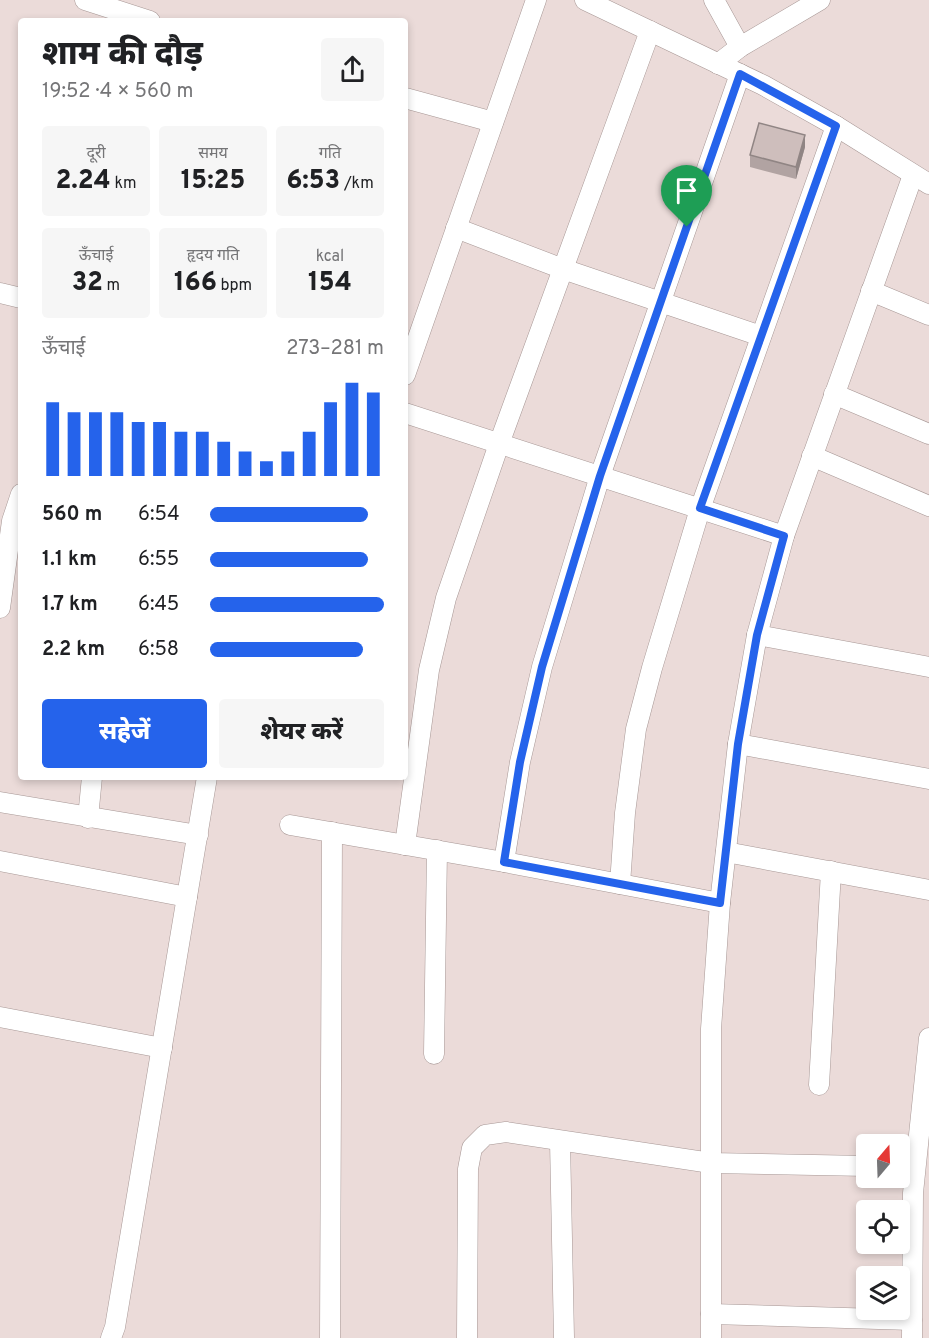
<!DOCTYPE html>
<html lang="hi">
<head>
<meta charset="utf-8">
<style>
  :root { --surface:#fff; --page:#f6f6f6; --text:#202124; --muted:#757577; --accent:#2563eb }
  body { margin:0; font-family:Overpass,"Noto Sans Devanagari",sans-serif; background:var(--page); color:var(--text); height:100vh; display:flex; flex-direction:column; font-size:22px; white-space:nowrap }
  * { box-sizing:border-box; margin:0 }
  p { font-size:20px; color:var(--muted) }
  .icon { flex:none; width:33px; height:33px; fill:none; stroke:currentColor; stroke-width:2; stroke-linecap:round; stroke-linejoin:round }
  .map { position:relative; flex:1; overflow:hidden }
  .panel { position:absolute; left:18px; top:18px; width:390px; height:762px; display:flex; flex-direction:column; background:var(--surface); border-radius:6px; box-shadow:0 3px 9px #0003 }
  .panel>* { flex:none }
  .needle { width:39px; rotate:19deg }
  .fabs { position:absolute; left:856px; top:1134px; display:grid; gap:12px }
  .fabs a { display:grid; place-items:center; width:54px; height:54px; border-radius:6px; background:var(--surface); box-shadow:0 3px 9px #0003; font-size:30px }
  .pin { position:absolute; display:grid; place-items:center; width:51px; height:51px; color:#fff; margin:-62px -26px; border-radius:50% 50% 50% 0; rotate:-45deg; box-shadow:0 0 6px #0007 }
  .pin .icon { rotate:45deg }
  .round { display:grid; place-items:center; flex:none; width:63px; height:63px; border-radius:6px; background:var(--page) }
  .headline { display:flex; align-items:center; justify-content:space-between; height:102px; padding:0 24px }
  h1 { font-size:33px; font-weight:800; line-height:45px }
  .metrics { display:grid; grid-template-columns:repeat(3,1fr); gap:9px; height:102px; padding:6px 24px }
  .metrics div { display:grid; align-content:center; border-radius:6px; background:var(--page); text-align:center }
  .metrics b { font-size:26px; font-weight:800 }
  .metrics small { font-size:16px; font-weight:400 }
  .metrics p { font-size:16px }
  .chart { height:168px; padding:12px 24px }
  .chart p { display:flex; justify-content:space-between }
  .chart svg { width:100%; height:108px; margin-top:6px; stroke:var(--accent); stroke-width:6 }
  .action { display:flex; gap:12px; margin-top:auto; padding:12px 24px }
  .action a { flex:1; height:69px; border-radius:6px; background:var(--accent); color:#fff; font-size:24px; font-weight:800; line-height:69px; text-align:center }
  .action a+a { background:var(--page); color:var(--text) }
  ul { padding:0 24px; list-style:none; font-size:20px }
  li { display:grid; grid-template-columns:96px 72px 1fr; align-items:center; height:45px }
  li i { height:15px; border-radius:8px; background:var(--accent) }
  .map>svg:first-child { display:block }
</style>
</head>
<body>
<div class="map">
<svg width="929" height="1338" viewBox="0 0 929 1338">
  <rect width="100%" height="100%" fill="#ebdbd9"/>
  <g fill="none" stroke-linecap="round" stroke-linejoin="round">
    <!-- street casing -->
    <g stroke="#a79795" stroke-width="21">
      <g id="street">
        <polyline points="85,0 150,21"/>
        <polyline points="585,0 763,85 836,126 929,184"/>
        <polyline points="714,0 740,47"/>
        <polyline points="718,64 740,47 820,0"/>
        <polyline points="405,98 493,122"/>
        <polyline points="456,228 563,269 761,336"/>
        <polyline points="871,291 929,315"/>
        <polyline points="0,293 21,298"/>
        <polyline points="405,375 536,0"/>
        <polyline points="834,394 929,434"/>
        <polyline points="405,413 784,536"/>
        <polyline points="812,456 929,506"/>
        <polyline points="0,608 12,521 21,494"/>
        <polyline points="757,635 929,667"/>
        <polyline points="738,744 929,779"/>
        <polyline points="0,802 198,835"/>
        <polyline points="88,818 92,777"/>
        <polyline points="290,825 504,862 720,903"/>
        <polyline points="405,845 429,670 446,598 499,444 650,31"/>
        <polyline points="726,852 929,890"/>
        <polyline points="0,861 187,897"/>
        <polyline points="504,862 520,762 542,667 600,476 740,74"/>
        <polyline points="620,884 625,813 636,729 652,668 700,509 836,126"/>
        <polyline points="0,1017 162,1048"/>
        <polyline points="434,1054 437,850"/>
        <polyline points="819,1085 831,871"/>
        <polyline points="560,1141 564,1338"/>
        <polyline points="711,1314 912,1320"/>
        <polyline points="111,1338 115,1327 207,777"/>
        <polyline points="330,1338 332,832"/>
        <polyline points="467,1338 468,1169 472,1148 485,1135 506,1132 711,1163 867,1166"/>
        <polyline points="711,1338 711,1029 720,903 738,744 757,635 784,536 913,175"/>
        <polyline points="912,1338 913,1193 929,1038"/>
      </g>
    </g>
    <!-- street -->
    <use href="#street" stroke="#fff" stroke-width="20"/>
  </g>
  <!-- wall -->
  <polygon fill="#b1a3a2" points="805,147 796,179 750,167 750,155"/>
  <!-- shaded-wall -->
  <polygon fill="#908584" points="805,135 805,147 796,179 796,167"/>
  <!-- building -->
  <polygon fill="#cebebc" stroke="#908584" stroke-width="1.5" points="759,123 805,135 796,167 750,155"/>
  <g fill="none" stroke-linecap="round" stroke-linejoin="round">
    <!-- route casing -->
    <g stroke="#fff" stroke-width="12">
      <polygon id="route" points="740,74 836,126 700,508 784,536 757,635 738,744 720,903 504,862 520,762 542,667 600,476"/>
    </g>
    <!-- route -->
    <use href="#route" stroke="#2563eb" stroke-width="8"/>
  </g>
</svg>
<div class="fabs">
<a><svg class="needle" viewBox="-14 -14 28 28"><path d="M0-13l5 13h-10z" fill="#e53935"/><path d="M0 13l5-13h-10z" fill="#757577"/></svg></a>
<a><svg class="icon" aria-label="locate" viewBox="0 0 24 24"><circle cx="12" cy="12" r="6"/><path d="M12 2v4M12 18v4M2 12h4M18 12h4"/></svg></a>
<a><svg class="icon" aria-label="layers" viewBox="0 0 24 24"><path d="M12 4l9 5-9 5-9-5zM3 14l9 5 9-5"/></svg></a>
</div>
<div class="pin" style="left:687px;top:227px;background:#1e9e55"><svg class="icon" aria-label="arrive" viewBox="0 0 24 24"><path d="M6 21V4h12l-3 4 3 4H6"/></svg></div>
<section class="panel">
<div class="headline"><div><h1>शाम की दौड़</h1><p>19:52 · 4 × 560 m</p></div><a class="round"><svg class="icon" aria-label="share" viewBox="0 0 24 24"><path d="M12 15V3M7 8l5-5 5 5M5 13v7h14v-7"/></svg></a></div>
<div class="metrics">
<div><p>दूरी</p><b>2.24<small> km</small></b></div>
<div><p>समय</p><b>15:25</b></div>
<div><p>गति</p><b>6:53<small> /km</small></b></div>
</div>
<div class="metrics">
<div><p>ऊँचाई</p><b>32<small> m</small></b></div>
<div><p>हृदय गति</p><b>166<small> bpm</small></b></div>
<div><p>kcal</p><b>154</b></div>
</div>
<div class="chart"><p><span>ऊँचाई</span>273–281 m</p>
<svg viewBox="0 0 160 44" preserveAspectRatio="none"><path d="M5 44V14M15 44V18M25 44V18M35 44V18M45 44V22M55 44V22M65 44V26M75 44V26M85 44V30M95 44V34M105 44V38M115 44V34M125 44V26M135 44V14M145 44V6M155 44V10"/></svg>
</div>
<ul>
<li><b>560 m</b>6:54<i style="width:91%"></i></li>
<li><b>1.1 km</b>6:55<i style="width:91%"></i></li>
<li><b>1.7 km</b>6:45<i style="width:100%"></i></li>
<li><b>2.2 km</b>6:58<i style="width:88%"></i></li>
</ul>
<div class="action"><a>सहेजें</a><a>शेयर करें</a></div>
</section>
</div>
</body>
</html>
